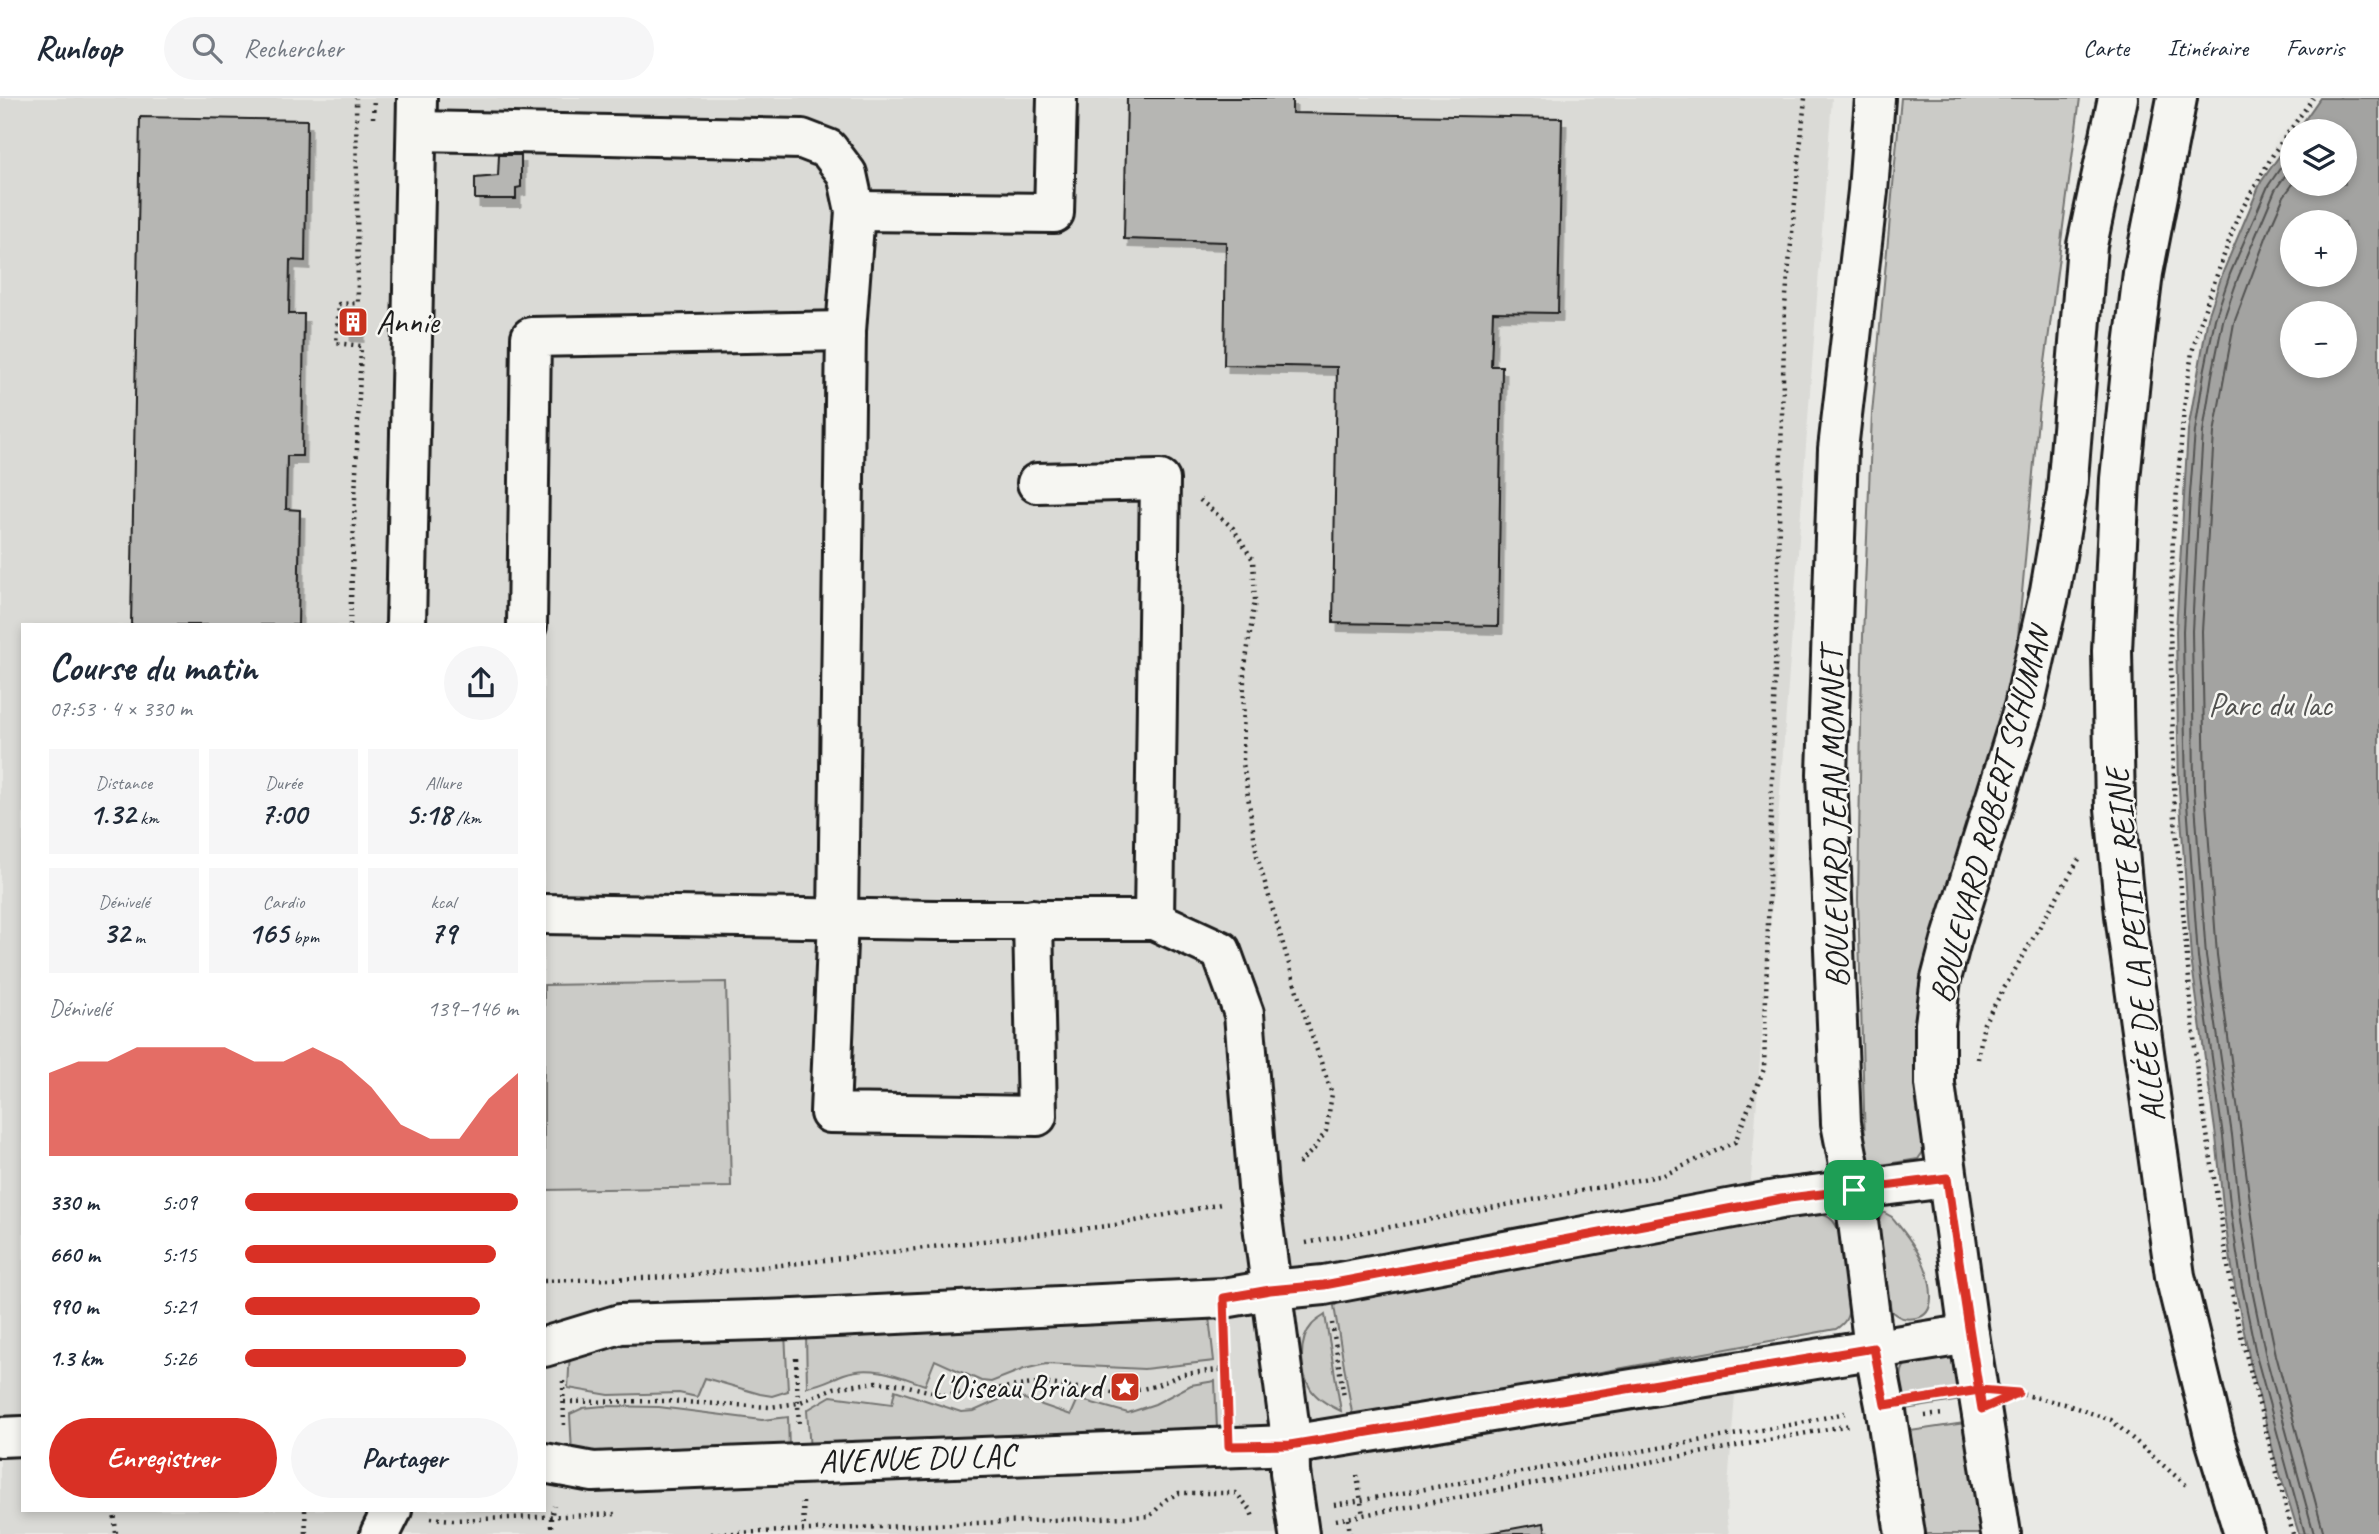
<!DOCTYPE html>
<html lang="fr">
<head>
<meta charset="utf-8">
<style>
  :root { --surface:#fff; --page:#f6f6f7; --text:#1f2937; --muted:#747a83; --line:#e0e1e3; --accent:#d93025 }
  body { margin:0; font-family:Caveat,sans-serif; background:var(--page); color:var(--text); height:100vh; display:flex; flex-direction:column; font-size:26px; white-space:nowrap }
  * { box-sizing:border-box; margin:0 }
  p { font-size:23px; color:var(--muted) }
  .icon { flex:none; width:38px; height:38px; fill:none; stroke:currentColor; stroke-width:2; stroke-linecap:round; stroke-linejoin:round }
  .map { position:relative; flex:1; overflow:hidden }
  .drawer { position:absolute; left:21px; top:525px; width:525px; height:889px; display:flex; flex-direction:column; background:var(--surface); border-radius:0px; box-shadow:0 4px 10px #0003 }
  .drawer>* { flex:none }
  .buttons { position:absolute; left:2280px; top:21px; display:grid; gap:14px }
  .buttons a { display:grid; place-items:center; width:77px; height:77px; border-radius:50%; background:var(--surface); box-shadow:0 4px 10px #0003; font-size:35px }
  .pin { position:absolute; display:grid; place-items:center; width:60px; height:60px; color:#fff; margin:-30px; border-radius:14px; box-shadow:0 4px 10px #0006 }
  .round { display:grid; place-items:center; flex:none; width:74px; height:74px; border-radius:37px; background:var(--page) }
  .headline { display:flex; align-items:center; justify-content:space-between; height:119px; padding:0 28px }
  h1 { font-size:38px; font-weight:600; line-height:52px }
  .metrics { display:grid; grid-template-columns:repeat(3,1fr); gap:10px; height:119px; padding:7px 28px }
  .metrics div { display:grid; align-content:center; border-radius:0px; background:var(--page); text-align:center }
  .metrics b { font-size:30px; font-weight:600 }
  .metrics small { font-size:19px; font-weight:400 }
  .metrics p { font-size:19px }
  .chart { height:196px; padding:14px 28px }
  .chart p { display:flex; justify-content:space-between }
  .chart svg { width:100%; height:126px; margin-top:7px; fill:var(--accent); opacity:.7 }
  .primary-button { display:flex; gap:14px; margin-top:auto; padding:14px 28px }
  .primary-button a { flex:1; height:80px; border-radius:42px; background:var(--accent); color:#fff; font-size:28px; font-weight:600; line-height:80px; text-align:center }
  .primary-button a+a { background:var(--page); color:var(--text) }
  ul { padding:0 28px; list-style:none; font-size:23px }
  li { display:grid; grid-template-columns:112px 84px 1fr; align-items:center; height:52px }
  li i { height:18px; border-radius:9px; background:var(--accent) }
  header { display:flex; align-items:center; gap:42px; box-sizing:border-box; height:98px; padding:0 35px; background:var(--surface); border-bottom:2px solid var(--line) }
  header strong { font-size:33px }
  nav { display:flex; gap:38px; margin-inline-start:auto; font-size:24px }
  .search { width:490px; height:63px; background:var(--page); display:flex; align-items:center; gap:18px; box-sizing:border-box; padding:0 24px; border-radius:38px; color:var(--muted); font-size:26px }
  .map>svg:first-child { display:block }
</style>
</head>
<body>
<header>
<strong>Runloop</strong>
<div class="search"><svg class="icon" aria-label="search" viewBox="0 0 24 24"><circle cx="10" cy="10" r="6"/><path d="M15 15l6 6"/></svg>Rechercher</div>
<nav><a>Carte</a><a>Itinéraire</a><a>Favoris</a></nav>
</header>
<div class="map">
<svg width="2379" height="1436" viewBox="0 0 2379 1436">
  <defs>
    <filter id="shadow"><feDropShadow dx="4.5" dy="8" stdDeviation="0" flood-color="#0004"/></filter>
  </defs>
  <rect width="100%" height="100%" fill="#e9e9e5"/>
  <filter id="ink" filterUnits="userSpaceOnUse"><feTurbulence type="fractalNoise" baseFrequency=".0143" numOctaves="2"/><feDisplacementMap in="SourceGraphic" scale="14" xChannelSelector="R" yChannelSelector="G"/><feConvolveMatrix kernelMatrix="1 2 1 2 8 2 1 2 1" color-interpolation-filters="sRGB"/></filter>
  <g filter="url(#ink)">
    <!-- built -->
    <path fill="#dadad6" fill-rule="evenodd" d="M0 0H1832L1726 1416 1729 1436H0ZM23 527H544V1412H23Z"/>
    <!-- green -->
    <g fill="#cbcbc7" stroke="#747472" stroke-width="2">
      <polygon points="1901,0 2080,0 2039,310 2016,560 1925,1051 1918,1061 1881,1067 1869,1062 1865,1047 1858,801 1862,563 1872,316"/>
      <polygon points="726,884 731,1089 544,1092 544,887"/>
      <path d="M1883 1114 1892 1119C1904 1134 1918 1151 1925 1169 1931 1185 1938 1217 1916 1220 1905 1222 1899 1220 1891 1213L1878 1123Z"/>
      <path d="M1814 1116C1828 1116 1833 1120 1839 1133L1849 1210C1848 1220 1845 1225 1836 1231L1366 1317 1352 1315 1334 1208 1342 1202Z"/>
      <path d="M1325 1217 1341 1313C1330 1308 1316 1300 1310 1290 1300 1273 1298 1242 1312 1227 1315 1223 1321 1220 1325 1217Z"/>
      <path d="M1209 1219 1214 1263 1144 1271 1046 1266 1024 1271 991 1284 981 1283 935 1262 925 1287C899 1278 872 1266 844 1276 831 1281 821 1287 807 1289L806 1235Z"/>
      <polygon points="785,1235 788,1293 772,1298 760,1296 705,1280 697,1299 679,1295 609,1297 568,1290 570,1254 619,1244"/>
      <path d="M1943 1256C1962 1263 1960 1283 1962 1302L1905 1311C1898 1265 1896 1263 1943 1256Z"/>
      <polygon points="1215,1283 1217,1331 810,1352 807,1312 831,1298 892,1306 895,1292 961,1314 974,1313 1005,1299 1016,1298 1071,1317 1078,1301 1128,1315 1155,1306 1191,1287"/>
      <polygon points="603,1308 659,1309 762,1322 788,1319 789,1352 620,1358 572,1355 570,1316 583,1310"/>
      <polygon points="1965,1325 1981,1436 1925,1436 1910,1333"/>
    </g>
    <!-- water -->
    <path fill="#a3a3a1" stroke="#6d6d6c" stroke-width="2" fill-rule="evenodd" d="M2320 0H2379V1436H2299L2275 1360 2250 1263 2235 1189 2224 1117 2216 1039 2191 860 2179 691 2176 533 2188 332 2208 219 2223 174 2261 84 2292 40V86H2345V33H2297ZM2292 124H2345V177H2292ZM2292 215H2345V268H2292Z"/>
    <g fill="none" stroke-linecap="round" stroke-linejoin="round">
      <!-- shore -->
      <g stroke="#525251" stroke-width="2">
        <polyline points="2292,53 2268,88 2230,176 2215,221 2204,275 2195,333 2190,396 2183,533 2184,600 2186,691 2198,859 2223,1038 2231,1116 2242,1188 2257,1261 2305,1436"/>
        <polyline points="2292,68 2275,92 2238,180 2223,223 2212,277 2203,334 2199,397 2192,533 2193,600 2194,691 2206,858 2232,1037 2240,1115 2251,1187 2266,1259 2314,1436"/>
        <polyline points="2293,86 2284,98 2267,137 2234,225 2214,335 2202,533 2205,690 2217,857 2261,1185 2276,1257 2324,1436"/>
      </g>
    </g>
    <!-- building -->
    <g fill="#b6b6b3" stroke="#1c1c1c" stroke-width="2" filter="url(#shadow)">
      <polygon points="1127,0 1292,0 1292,15 1562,20 1558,215 1493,214 1491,268 1502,268 1498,528 1333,525 1337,269 1224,267 1226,144 1124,141"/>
      <polygon points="140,19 307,22 305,163 290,162 289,216 304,216 302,358 287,358 286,411 300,412 298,527 131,527"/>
      <polygon points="499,57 521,57 521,89 516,90 516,101 475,101 475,80 498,78"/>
      <polygon points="347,213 360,213 359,236 346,235"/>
      <polygon points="1544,1425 1546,1436 1484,1436"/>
    </g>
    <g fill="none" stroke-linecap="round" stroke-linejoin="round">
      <!-- minor casing -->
      <g stroke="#1c1c1c" stroke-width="44">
        <g id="minor">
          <polyline points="2177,0 2143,175 2131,272 2120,381 2112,553 2115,710 2125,817 2175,1178 2215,1341 2244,1436"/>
          <polyline points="417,33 802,41 828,51 847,76 855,113 846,233 838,820 830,1015 1037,1018 1033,821"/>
          <polyline points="855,113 1054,115 1057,0"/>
          <polyline points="1037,385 1160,382 1154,822"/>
          <polyline points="406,527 417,0"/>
          <polyline points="527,527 531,239 846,233"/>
          <polyline points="544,816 936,822 1154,822 1221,853 1244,916 1258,1089 1289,1325 1290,1374 1299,1436"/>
          <polyline points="544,1249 620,1226 794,1221 1224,1200 1270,1192 1324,1187 1781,1101 1947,1080"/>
          <polyline points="0,1339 23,1338"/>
          <polyline points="544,1365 593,1374 1290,1347 1969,1236"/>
          <polyline points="380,1436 392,1412"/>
        </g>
      </g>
      <!-- major casing -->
      <g stroke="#1c1c1c" stroke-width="44">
        <g id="major">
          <polyline points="1875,0 1868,93 1838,351 1827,676 1841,1025 1854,1092 1874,1250 1885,1307 1905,1436"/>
          <polyline points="2001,1436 1969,1236 1935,986 1935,926 1941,881 1951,843 2024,609 2050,493 2067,393 2087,147 2118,0"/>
        </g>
      </g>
      <!-- path -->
      <g stroke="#1c1c1c" stroke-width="4.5" stroke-dasharray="2 5" stroke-linecap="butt">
        <polyline points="373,20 374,0"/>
        <polyline points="1200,402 1233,430 1253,462 1255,502 1244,575 1243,665 1257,758 1299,900 1332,996 1326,1033 1314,1051 1299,1065 1294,1065"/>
        <polyline points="350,527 361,248 336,245 339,206 358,205 356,0"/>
        <polyline points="1978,961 1984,925 2079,761"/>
        <polyline points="1306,1145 1664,1077 1735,1044 1764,971 1785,208 1805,0"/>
        <polyline points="544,1183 673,1179 817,1163 1115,1127 1221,1106"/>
        <polyline points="1332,1225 1344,1299"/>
        <polyline points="1225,1238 1228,1310"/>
        <polyline points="796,1260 799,1329"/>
        <polyline points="563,1283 564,1330"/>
        <polyline points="2016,1295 2065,1306 2111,1322 2186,1387"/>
        <polyline points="564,1304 666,1303 770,1309 798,1305 834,1290 877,1284 904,1287 944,1297 1042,1285 1120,1296 1155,1288 1183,1276 1227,1271"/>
        <polyline points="1925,1318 1944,1316"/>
        <polyline points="1357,1377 1363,1418"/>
        <polyline points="803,1404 804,1431"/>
        <polyline points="1334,1407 1801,1325 1845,1315"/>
        <polyline points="114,1412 116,1436"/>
        <polyline points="305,1412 306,1436"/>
        <polyline points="431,1420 453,1422 618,1416"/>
        <polyline points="1348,1421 1350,1436"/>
        <polyline points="1336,1422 1850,1327"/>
        <polyline points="551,1436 551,1419 554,1408"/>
        <polyline points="711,1436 1150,1418 1167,1401 1179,1395 1236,1395 1250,1411 1254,1422"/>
        <polyline points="2293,1436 2236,1218 2197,973 2175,721 2170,530 2173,439 2184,310 2192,254 2204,213 2238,118 2275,53 2313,0"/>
      </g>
      <!-- minor -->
      <use href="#minor" stroke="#f6f6f2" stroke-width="38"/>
      <!-- major -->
      <use href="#major" stroke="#f6f6f2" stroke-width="38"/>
    </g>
  </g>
  <g fill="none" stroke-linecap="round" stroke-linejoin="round" filter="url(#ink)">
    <!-- route casing -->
    <g stroke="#fff" stroke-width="14">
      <path id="route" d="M1854 1092 1781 1101 1324 1187 1270 1192 1224 1200 1229 1348 1290 1347 1874 1250 1885 1307 1979 1292 2018 1295 1982 1311C1969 1234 1958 1157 1947 1080L1854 1092"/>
    </g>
    <!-- route -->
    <use href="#route" stroke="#d93025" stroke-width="9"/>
  </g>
  <!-- icons -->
  <defs>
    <g id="building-square" transform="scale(1.575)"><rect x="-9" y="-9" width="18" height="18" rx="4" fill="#c8321e" stroke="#f6f6f2"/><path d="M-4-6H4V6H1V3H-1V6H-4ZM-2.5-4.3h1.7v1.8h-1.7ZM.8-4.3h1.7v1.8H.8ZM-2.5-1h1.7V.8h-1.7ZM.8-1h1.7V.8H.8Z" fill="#fff"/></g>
    <g id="sight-square" transform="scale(1.575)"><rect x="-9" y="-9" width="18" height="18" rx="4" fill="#c8321e" stroke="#f6f6f2"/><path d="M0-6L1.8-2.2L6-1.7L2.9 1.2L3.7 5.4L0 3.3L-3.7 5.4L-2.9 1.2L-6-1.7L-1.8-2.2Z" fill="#fff"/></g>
  </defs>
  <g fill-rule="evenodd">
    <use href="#building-square" x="353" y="224"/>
    <use href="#sight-square" x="1125" y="1289"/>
  </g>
  <g text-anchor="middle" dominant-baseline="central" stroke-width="5" stroke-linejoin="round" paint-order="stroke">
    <!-- poi labels -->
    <g font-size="33" fill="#1c1c1c" stroke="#f6f6f2" text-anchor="start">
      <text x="376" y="224">Annie</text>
      <text x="1102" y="1289" text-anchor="end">L'Oiseau Briard</text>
    </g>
    <!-- park labels -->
    <g font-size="33" fill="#51514f" stroke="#f6f6f2">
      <text x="2270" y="607">Parc du lac</text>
    </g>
    <!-- street labels -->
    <g font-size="33" fill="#1c1c1c" stroke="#f6f6f2">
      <text transform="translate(1990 717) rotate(-75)">BOULEVARD ROBERT SCHUMAN</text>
      <text transform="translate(1834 720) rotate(-91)">BOULEVARD JEAN MONNET</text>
      <text transform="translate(2135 847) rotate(-96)">ALLÉE DE LA PETITE REINE</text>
      <text transform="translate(917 1360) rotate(-2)">AVENUE DU LAC</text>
    </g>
  </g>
</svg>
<div class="buttons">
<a><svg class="icon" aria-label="layers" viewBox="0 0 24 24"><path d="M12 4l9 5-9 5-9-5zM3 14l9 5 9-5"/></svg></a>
<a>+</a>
<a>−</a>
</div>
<div class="pin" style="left:1854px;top:1092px;background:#1e9e55"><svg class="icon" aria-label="arrive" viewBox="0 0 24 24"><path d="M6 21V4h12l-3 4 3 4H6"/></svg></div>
<section class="drawer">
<div class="headline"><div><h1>Course du matin</h1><p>07:53 · 4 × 330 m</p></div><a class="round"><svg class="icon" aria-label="share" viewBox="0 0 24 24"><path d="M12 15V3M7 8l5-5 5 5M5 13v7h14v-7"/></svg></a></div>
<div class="metrics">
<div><p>Distance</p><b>1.32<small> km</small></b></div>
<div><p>Durée</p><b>7:00</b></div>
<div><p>Allure</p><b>5:18<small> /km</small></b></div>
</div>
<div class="metrics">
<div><p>Dénivelé</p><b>32<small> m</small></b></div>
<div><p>Cardio</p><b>165<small> bpm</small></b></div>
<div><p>kcal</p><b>79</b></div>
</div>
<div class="chart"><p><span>Dénivelé</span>139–146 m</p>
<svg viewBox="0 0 160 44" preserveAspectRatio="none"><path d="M0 44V15L10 11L20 11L30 6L40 6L50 6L60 6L70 11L80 11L90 6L100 11L110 20L120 33L130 38L140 38L150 24L160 15V44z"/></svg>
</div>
<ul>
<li><b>330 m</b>5:09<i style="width:100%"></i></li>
<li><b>660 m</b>5:15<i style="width:92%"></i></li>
<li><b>990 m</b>5:21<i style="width:86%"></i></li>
<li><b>1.3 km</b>5:26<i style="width:81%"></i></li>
</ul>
<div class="primary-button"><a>Enregistrer</a><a>Partager</a></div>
</section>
</div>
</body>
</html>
